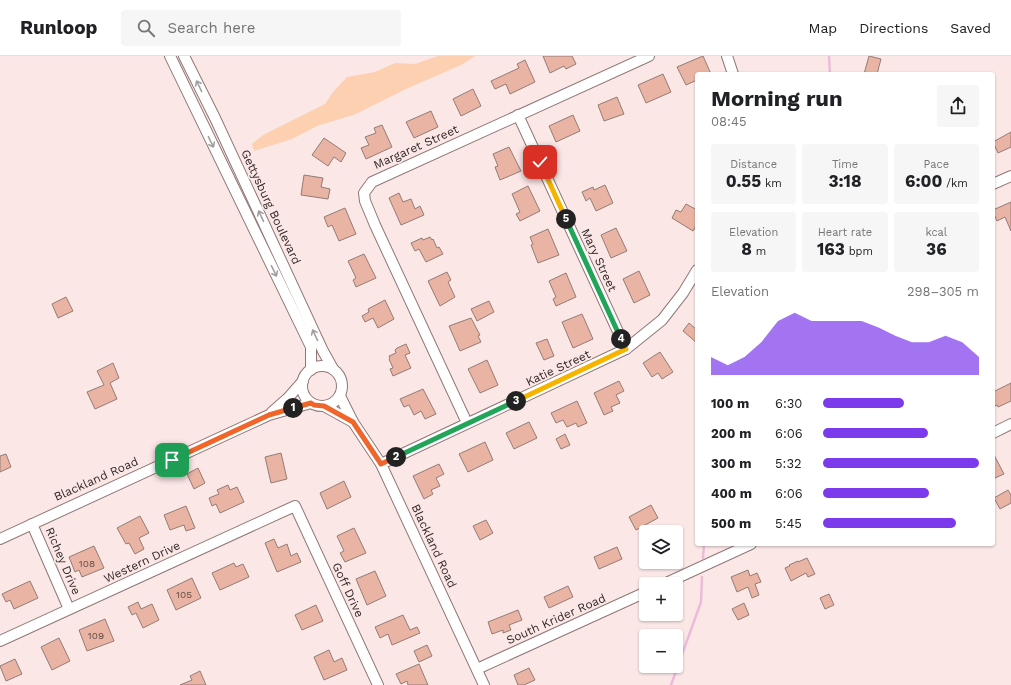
<!DOCTYPE html>
<html lang="en">
<head>
<meta charset="utf-8">
<style>
  :root { --surface:#fff; --page:#f6f6f6; --text:#202124; --muted:#757577; --line:#e0e0e0; --accent:#7c3aed }
  body { margin:0; font-family:"Work Sans",sans-serif; background:var(--page); color:var(--text); height:100vh; display:flex; flex-direction:column; font-size:15px; white-space:nowrap }
  * { box-sizing:border-box; margin:0 }
  p { font-size:13px; color:var(--muted) }
  .icon { flex:none; width:22px; height:22px; fill:none; stroke:currentColor; stroke-width:2; stroke-linecap:round; stroke-linejoin:round }
  .map { position:relative; flex:1; overflow:hidden }
  .drawer { position:absolute; left:695px; top:16px; width:300px; height:474px; display:flex; flex-direction:column; background:var(--surface); border-radius:4px; box-shadow:0 1px 3px #0004 }
  .drawer>* { flex:none }
  .fabs { position:absolute; left:639px; top:469px; display:grid; gap:8px }
  .fabs a { display:grid; place-items:center; width:44px; height:44px; border-radius:4px; background:var(--surface); box-shadow:0 1px 3px #0004; font-size:20px }
  .pin { position:absolute; display:grid; place-items:center; width:34px; height:34px; color:#fff; margin:-17px; border-radius:8px; box-shadow:0 2px 6px #0006 }
  .km { position:absolute; width:20px; height:20px; margin:-10px; border-radius:50%; background:#222; color:#fff; font-size:11px; line-height:20px; text-align:center }
  .round { display:grid; place-items:center; flex:none; width:42px; height:42px; border-radius:4px; background:var(--page) }
  .overview { display:flex; align-items:center; justify-content:space-between; height:68px; padding:0 16px }
  h1 { font-size:22px; font-weight:700; line-height:30px }
  .stats { display:grid; grid-template-columns:repeat(3,1fr); gap:6px; height:68px; padding:4px 16px }
  .stats div { display:grid; align-content:center; border-radius:4px; background:var(--page); text-align:center }
  .stats b { font-size:17px; font-weight:700 }
  .stats small { font-size:11px; font-weight:400 }
  .stats p { font-size:11px }
  .chart { height:112px; padding:8px 16px }
  .chart p { display:flex; justify-content:space-between }
  .chart svg { width:100%; height:72px; margin-top:4px; fill:var(--accent); opacity:.7 }
  ul { padding:0 16px; list-style:none; font-size:13px }
  li { display:grid; grid-template-columns:64px 48px 1fr; align-items:center; height:30px }
  li i { height:10px; border-radius:5px; background:var(--accent) }
  header { display:flex; align-items:center; gap:24px; box-sizing:border-box; height:56px; padding:0 20px; background:var(--surface); border-bottom:1px solid var(--line) }
  header strong { font-size:19px }
  nav { display:flex; gap:22px; margin-inline-start:auto; font-size:14px }
  .search { width:280px; height:36px; background:var(--page); display:flex; align-items:center; gap:10px; box-sizing:border-box; padding:0 14px; border-radius:4px; color:var(--muted); font-size:15px }
  .map>svg:first-child { display:block }
</style>
</head>
<body>
<header>
<strong>Runloop</strong>
<div class="search"><svg class="icon" aria-label="search" viewBox="0 0 24 24"><circle cx="10" cy="10" r="6"/><path d="M15 15l6 6"/></svg>Search here</div>
<nav><a>Map</a><a>Directions</a><a>Saved</a></nav>
</header>
<div class="map">
<svg width="1011" height="629" viewBox="0 0 1011 629">
  <rect width="100%" height="100%" fill="#fce7e7"/>
  <!-- green -->
  <polygon fill="#fdd0b1" points="438,0 475,0 461,9 406,33 356,58 317,70 292,83 254,95 252,88 263,79 325,48 333,36 347,21 375,16 395,7 415,8"/>
  <g fill="none" stroke-linecap="round" stroke-linejoin="round">
    <!-- stream -->
    <g stroke="#ebbcda" stroke-width="2.5">
      <polyline points="829,0 830,18"/>
      <polyline points="703,502 704,488"/>
      <polyline points="671,629 701,546 702,521"/>
    </g>
  </g>
  <!-- building -->
  <g fill="#eab4a4" stroke="#927c76">
    <polygon points="543,0 572,0 576,8 566,13 564,10 550,17"/>
    <polygon points="703,0 711,18 697,18 697,24 686,29 677,11"/>
    <polygon points="869,0 881,3 877,18 864,18"/>
    <polygon points="525,4 535,26 510,38 506,28 495,33 491,25 519,12 517,8"/>
    <polygon points="663,18 671,36 646,47 638,29"/>
    <polygon points="473,33 481,50 461,60 453,43"/>
    <polygon points="617,41 624,58 604,65 598,49"/>
    <polygon points="431,55 438,71 414,82 406,66"/>
    <polygon points="573,59 580,75 556,86 549,70"/>
    <polygon points="382,69 392,91 366,103 361,92 369,89 365,81 376,77 374,72"/>
    <polygon points="1011,76 1011,91 998,97 993,86"/>
    <polygon points="324,82 346,97 341,106 334,101 328,110 312,99"/>
    <polygon points="509,91 521,115 500,124 495,111 498,110 493,98"/>
    <polygon points="304,119 323,122 321,131 330,133 328,143 301,139"/>
    <polygon points="605,129 613,147 596,155 590,142 586,145 582,136 593,131 594,134"/>
    <polygon points="528,130 540,155 520,165 516,158 520,156 512,138"/>
    <polygon points="399,137 403,146 411,143 415,153 420,150 424,159 401,169 389,142"/>
    <polygon points="1011,146 1011,175 1005,161 997,165 993,156 993,154"/>
    <polygon points="686,148 697,154 697,168 693,175 672,162 676,154 681,156"/>
    <polygon points="345,152 356,178 339,185 332,169 328,171 324,161"/>
    <polygon points="616,172 627,195 611,202 601,179"/>
    <polygon points="548,173 559,199 538,207 531,189 533,188 530,181"/>
    <polygon points="430,181 432,184 433,183 437,192 439,191 443,198 426,206 419,193 415,195 411,187 422,182 423,184"/>
    <polygon points="364,198 376,222 356,231 353,224 356,222 348,205"/>
    <polygon points="639,215 650,239 634,247 623,223"/>
    <polygon points="447,216 451,224 448,226 455,241 440,250 428,225"/>
    <polygon points="566,217 576,241 556,250 553,243 556,241 549,225"/>
    <polygon points="66,241 73,255 58,262 52,248"/>
    <polygon points="385,244 394,263 378,272 373,262 365,266 362,260 369,256 368,253"/>
    <polygon points="489,245 494,256 477,265 471,253"/>
    <polygon points="582,258 593,283 573,292 562,266"/>
    <polygon points="471,262 480,279 478,280 481,286 460,295 449,270"/>
    <polygon points="689,267 697,274 697,287 683,275"/>
    <polygon points="547,283 554,300 544,304 536,287"/>
    <polygon points="406,288 410,297 405,299 411,312 393,320 390,313 393,312 389,303 390,302 389,300 396,297 395,294 397,292"/>
    <polygon points="660,296 673,316 662,323 658,317 652,321 643,307"/>
    <polygon points="487,304 498,329 480,337 468,313"/>
    <polygon points="113,307 119,322 110,327 117,343 95,353 87,336 104,329 97,315"/>
    <polygon points="619,325 624,335 616,339 620,347 611,351 613,355 604,359 594,337"/>
    <polygon points="1011,327 1011,345 998,351 997,349 993,351 993,336"/>
    <polygon points="423,333 436,358 425,363 421,355 414,359 409,349 404,351 400,343"/>
    <polygon points="577,345 587,367 578,371 576,367 567,371 563,364 556,367 551,357"/>
    <polygon points="529,366 537,382 514,393 506,377"/>
    <polygon points="565,378 570,389 561,393 556,383"/>
    <polygon points="485,386 493,404 468,416 459,398"/>
    <polygon points="281,397 287,423 271,427 265,401"/>
    <polygon points="993,397 1004,418 995,422 993,417"/>
    <polygon points="6,398 11,411 0,416 0,400"/>
    <polygon points="439,408 444,418 436,422 440,430 431,434 433,438 424,443 413,420"/>
    <polygon points="198,412 205,427 194,433 187,418"/>
    <polygon points="344,425 351,441 327,453 320,437"/>
    <polygon points="228,429 230,434 237,431 244,446 220,457 216,448 212,450 209,442 219,438 217,434"/>
    <polygon points="1008,434 1011,439 1011,447 1000,453 994,442"/>
    <polygon points="651,449 658,462 636,474 629,461"/>
    <polygon points="186,450 195,472 186,475 184,469 170,474 164,459"/>
    <polygon points="140,460 149,477 139,482 144,493 135,498 129,487 126,488 117,472"/>
    <polygon points="486,464 493,477 480,484 473,470"/>
    <polygon points="354,472 366,497 345,506 340,497 344,495 337,480"/>
    <polygon points="274,483 278,492 287,488 291,500 297,497 301,506 277,516 265,487"/>
    <polygon points="94,490 104,512 82,521 79,514 75,516 69,501"/>
    <polygon points="617,491 622,503 599,513 594,501"/>
    <polygon points="807,502 815,518 808,521 806,517 791,525 785,512 790,510 789,509 798,505 798,506"/>
    <polygon points="234,507 236,511 243,508 249,521 220,534 212,517"/>
    <polygon points="748,514 750,520 757,517 761,526 755,528 759,539 752,542 748,531 737,536 731,521"/>
    <polygon points="375,515 386,540 367,549 356,523"/>
    <polygon points="192,522 201,542 176,554 167,534"/>
    <polygon points="30,525 38,542 14,553 10,544 6,546 2,538"/>
    <polygon points="568,530 573,541 549,552 544,541"/>
    <polygon points="829,538 834,549 825,553 820,542"/>
    <polygon points="138,546 141,553 152,548 159,564 143,572 136,557 132,559 128,551"/>
    <polygon points="744,547 749,559 738,564 732,553"/>
    <polygon points="316,549 323,565 302,574 295,559"/>
    <polygon points="518,554 522,564 509,569 511,574 503,577 503,574 492,578 488,566"/>
    <polygon points="403,559 410,574 417,571 420,577 392,589 388,578 380,582 375,571"/>
    <polygon points="105,563 114,585 87,595 79,574"/>
    <polygon points="59,582 70,605 52,614 41,591"/>
    <polygon points="427,589 432,600 419,606 414,595"/>
    <polygon points="329,594 334,606 342,602 347,614 324,624 314,601"/>
    <polygon points="15,603 22,618 6,625 0,610"/>
    <polygon points="419,608 428,629 408,629 407,625 401,628 396,618"/>
    <polygon points="529,612 535,624 524,629 518,629 514,619"/>
    <polygon points="200,615 206,629 180,629 192,624 190,620"/>
  </g>
  <g fill="none" stroke-linecap="round" stroke-linejoin="round">
    <!-- minor casing -->
    <g stroke="#8f7777" stroke-width="12">
      <g id="minor">
        <polyline points="170,0 311,291 311,314"/>
        <polyline points="184,0 215,62 323,295 333,313"/>
        <polyline points="727,0 733,18"/>
        <polyline points="518,59 626,293"/>
        <polyline points="993,128 1011,120"/>
        <circle cx="322" cy="330" r="20"/>
        <polyline points="340,340 353,366 381,408 484,629"/>
        <polyline points="324,350 353,366"/>
        <polyline points="272,356 288,342 303,325"/>
        <polyline points="467,367 375,169 365,145 364,137 372,126 649,0"/>
        <polyline points="993,377 1011,368"/>
        <polyline points="381,408 626,293 662,264 683,237 697,214"/>
        <polyline points="32,468 69,553"/>
        <polyline points="0,483 269,359 311,347"/>
        <polyline points="664,528 751,488"/>
        <polyline points="0,585 295,450 378,629"/>
        <polyline points="477,613 646,536"/>
      </g>
    </g>
    <!-- minor -->
    <use href="#minor" stroke="#fff" stroke-width="10"/>
  </g>
  <!-- one-way arrows -->
  <defs><path id="oneway-shaft" d="M-6 0H5M1.5-3L5.5 0L1.5 3" fill="none" stroke-width="1.6" stroke-linecap="round" stroke-linejoin="round"/></defs>
  <g stroke="#a39e9e">
    <use href="#oneway-shaft" transform="translate(199 30) rotate(-116)"/>
    <use href="#oneway-shaft" transform="translate(211 86) rotate(64)"/>
    <use href="#oneway-shaft" transform="translate(261 160) rotate(-115)"/>
    <use href="#oneway-shaft" transform="translate(274 215) rotate(64)"/>
    <use href="#oneway-shaft" transform="translate(315 279) rotate(-115)"/>
  </g>
  <g fill="none" stroke-linecap="round" stroke-linejoin="round">
    <!-- split-1 casing -->
    <g stroke="#fff" stroke-width="8">
      <polyline id="split-1" points="172,404 269,359 293,352"/>
    </g>
    <!-- split-2 casing -->
    <g stroke="#fff" stroke-width="8">
      <polyline id="split-2" points="293,352 311,347 314,349 324,350 353,366 381,408 396,401"/>
    </g>
    <!-- split-3 casing -->
    <g stroke="#fff" stroke-width="8">
      <polyline id="split-3" points="396,401 516,345"/>
    </g>
    <!-- split-4 casing -->
    <g stroke="#fff" stroke-width="8">
      <polyline id="split-4" points="516,345 626,293 621,283"/>
    </g>
    <!-- split-5 casing -->
    <g stroke="#fff" stroke-width="8">
      <polyline id="split-5" points="566,163 621,283"/>
    </g>
    <!-- split-6 casing -->
    <g stroke="#fff" stroke-width="8">
      <polyline id="split-6" points="540,106 566,163"/>
    </g>
    <!-- split-1 -->
    <use href="#split-1" stroke="#f0652b" stroke-width="5"/>
    <!-- split-2 -->
    <use href="#split-2" stroke="#f0652b" stroke-width="5"/>
    <!-- split-3 -->
    <use href="#split-3" stroke="#22a559" stroke-width="5"/>
    <!-- split-4 -->
    <use href="#split-4" stroke="#f5b400" stroke-width="5"/>
    <!-- split-5 -->
    <use href="#split-5" stroke="#22a559" stroke-width="5"/>
    <!-- split-6 -->
    <use href="#split-6" stroke="#f5b400" stroke-width="5"/>
  </g>
  <g text-anchor="middle" dominant-baseline="central" stroke-width="3.5" stroke-linejoin="round" paint-order="stroke">
    <!-- number labels -->
    <g font-size="10" fill="#604b47">
      <text x="87" y="507">108</text>
      <text x="184" y="538">105</text>
      <text x="96" y="579">109</text>
    </g>
    <!-- street labels -->
    <g font-size="12" fill="#322828" stroke="#fce7e7">
      <text transform="translate(416 91) rotate(-24)">Margaret Street</text>
      <text transform="translate(271 151) rotate(65)">Gettysburg Boulevard</text>
      <text transform="translate(599 204) rotate(65)">Mary Street</text>
      <text transform="translate(558 312) rotate(-25)">Katie Street</text>
      <text transform="translate(96 423) rotate(-24)">Blackland Road</text>
      <text transform="translate(434 490) rotate(65)">Blackland Road</text>
      <text transform="translate(63 505) rotate(67)">Richey Drive</text>
      <text transform="translate(142 506) rotate(-25)">Western Drive</text>
      <text transform="translate(348 534) rotate(65)">Goff Drive</text>
      <text transform="translate(556 563) rotate(-24)">South Krider Road</text>
    </g>
  </g>
</svg>
<div class="fabs">
<a><svg class="icon" aria-label="layers" viewBox="0 0 24 24"><path d="M12 4l9 5-9 5-9-5zM3 14l9 5 9-5"/></svg></a>
<a>+</a>
<a>−</a>
</div>
<div class="pin" style="left:172px;top:404px;background:#1e9e55"><svg class="icon" aria-label="arrive" viewBox="0 0 24 24"><path d="M6 21V4h12l-3 4 3 4H6"/></svg></div>
<div class="pin" style="left:540px;top:106px;background:#d93025"><svg class="icon" aria-label="check" viewBox="0 0 24 24"><path d="M5 12l5 5 9-10"/></svg></div>
<b class="km" style="left:293px;top:352px">1</b>
<b class="km" style="left:396px;top:401px">2</b>
<b class="km" style="left:516px;top:345px">3</b>
<b class="km" style="left:621px;top:283px">4</b>
<b class="km" style="left:566px;top:163px">5</b>
<section class="drawer">
<div class="overview"><div><h1>Morning run</h1><p>08:45</p></div><a class="round"><svg class="icon" aria-label="share" viewBox="0 0 24 24"><path d="M12 15V3M7 8l5-5 5 5M5 13v7h14v-7"/></svg></a></div>
<div class="stats">
<div><p>Distance</p><b>0.55<small> km</small></b></div>
<div><p>Time</p><b>3:18</b></div>
<div><p>Pace</p><b>6:00<small> /km</small></b></div>
</div>
<div class="stats">
<div><p>Elevation</p><b>8<small> m</small></b></div>
<div><p>Heart rate</p><b>163<small> bpm</small></b></div>
<div><p>kcal</p><b>36</b></div>
</div>
<div class="chart"><p><span>Elevation</span>298–305 m</p>
<svg viewBox="0 0 160 44" preserveAspectRatio="none"><path d="M0 44V33L10 38L20 33L30 24L40 11L50 6L60 11L70 11L80 11L90 11L100 15L110 20L120 24L130 24L140 20L150 24L160 33V44z"/></svg>
</div>
<ul>
<li><b>100 m</b>6:30<i style="width:52%"></i></li>
<li><b>200 m</b>6:06<i style="width:67%"></i></li>
<li><b>300 m</b>5:32<i style="width:100%"></i></li>
<li><b>400 m</b>6:06<i style="width:68%"></i></li>
<li><b>500 m</b>5:45<i style="width:85%"></i></li>
</ul>
</section>
</div>
</body>
</html>
